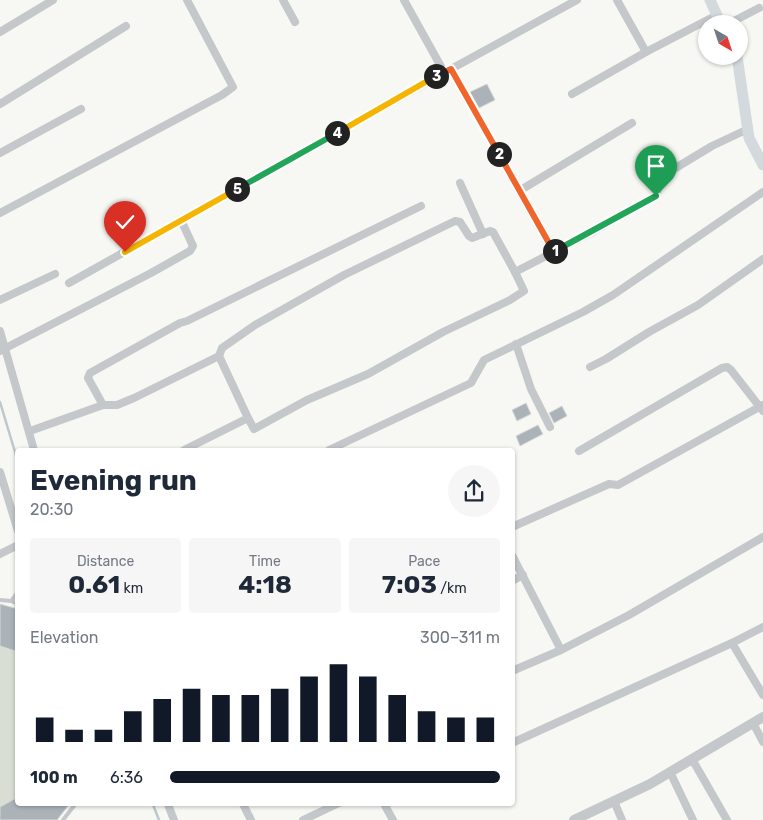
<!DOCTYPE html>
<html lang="en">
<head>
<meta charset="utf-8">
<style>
  :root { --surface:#fff; --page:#f6f6f7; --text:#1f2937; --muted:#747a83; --accent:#111827 }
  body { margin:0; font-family:Rubik,sans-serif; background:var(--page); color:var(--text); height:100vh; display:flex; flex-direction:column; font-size:19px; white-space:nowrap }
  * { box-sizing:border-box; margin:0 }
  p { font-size:16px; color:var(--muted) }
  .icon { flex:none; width:28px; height:28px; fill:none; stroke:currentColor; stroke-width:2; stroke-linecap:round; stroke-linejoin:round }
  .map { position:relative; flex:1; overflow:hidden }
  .side { position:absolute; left:15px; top:448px; width:500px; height:358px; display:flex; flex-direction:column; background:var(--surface); border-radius:5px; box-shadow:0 1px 4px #0004 }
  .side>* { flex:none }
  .needle { width:32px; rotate:141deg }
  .buttons { position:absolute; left:698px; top:15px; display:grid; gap:10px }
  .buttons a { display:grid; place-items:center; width:50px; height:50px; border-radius:50%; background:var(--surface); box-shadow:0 1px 4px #0004; font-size:25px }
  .pin { position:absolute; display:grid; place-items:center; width:42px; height:42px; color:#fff; margin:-51px -21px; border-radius:50% 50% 50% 0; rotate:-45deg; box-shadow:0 0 5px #0007 }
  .pin .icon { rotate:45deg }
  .km { position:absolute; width:25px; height:25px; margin:-12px; border-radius:50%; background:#222; color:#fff; font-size:14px; line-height:25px; text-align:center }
  .round { display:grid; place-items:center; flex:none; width:52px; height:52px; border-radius:26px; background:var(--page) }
  .head { display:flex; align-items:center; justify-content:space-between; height:85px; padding:0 15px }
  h1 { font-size:28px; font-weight:700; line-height:38px }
  .metrics { display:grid; grid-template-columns:repeat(3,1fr); gap:8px; height:85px; padding:5px 15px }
  .metrics div { display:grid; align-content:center; border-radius:5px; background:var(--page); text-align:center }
  .metrics b { font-size:25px; font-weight:700 }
  .metrics small { font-size:14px; font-weight:400 }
  .metrics p { font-size:14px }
  .chart { height:140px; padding:10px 15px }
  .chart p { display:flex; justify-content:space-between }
  .chart svg { width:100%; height:90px; margin-top:5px; stroke:var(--accent); stroke-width:6 }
  ul { padding:0 15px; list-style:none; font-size:16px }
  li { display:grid; grid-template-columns:80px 60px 1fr; align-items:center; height:38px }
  li i { height:12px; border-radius:6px; background:var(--accent) }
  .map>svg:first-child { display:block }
</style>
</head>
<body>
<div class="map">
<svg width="763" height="820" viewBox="0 0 763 820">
  <rect width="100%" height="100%" fill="#f7f7f3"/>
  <!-- green -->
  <polygon fill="#d8ded4" points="0,604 17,609 18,802 71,803 57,820 0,820"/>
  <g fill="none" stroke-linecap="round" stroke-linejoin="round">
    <!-- stream -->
    <g stroke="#bcc8cc" stroke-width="2.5">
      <polyline points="0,402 18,462"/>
      <polyline points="152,802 159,820"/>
    </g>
  </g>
  <!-- building -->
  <g fill="#abb3b9" stroke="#d8d8d6">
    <polygon points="487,84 495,100 479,108 470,92"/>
    <polygon points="526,403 531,414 517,421 512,410"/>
    <polygon points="562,406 567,416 554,423 549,413"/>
    <polygon points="538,425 543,434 520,446 516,436"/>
    <polygon points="0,604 18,609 18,652 0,646"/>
    <polygon points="18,797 18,802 71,802 57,820 0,820 0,807"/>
  </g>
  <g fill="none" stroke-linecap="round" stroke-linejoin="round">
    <!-- service -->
    <g stroke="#c4c8cb" stroke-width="4">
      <polyline points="0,600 11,601 18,604"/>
      <polyline points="11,601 18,592"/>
      <polyline points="63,820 77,802"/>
    </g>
    <!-- minor -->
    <g stroke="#c4c8cb" stroke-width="8">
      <polyline points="283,0 295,22"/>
      <polyline points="404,0 444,72"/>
      <polyline points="617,0 646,52"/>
      <polyline points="728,24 759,8"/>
      <polyline points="0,32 53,0"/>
      <polyline points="451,69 577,0"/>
      <polyline points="572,94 646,52 717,15"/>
      <polyline points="0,104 126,26"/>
      <polyline points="0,153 81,109"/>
      <polyline points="460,183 483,234"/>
      <polyline points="519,191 632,123"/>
      <polyline points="0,213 222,95 233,87 187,0"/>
      <polyline points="69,283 451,69 553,252"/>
      <polyline points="0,300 55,274"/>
      <polyline points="0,331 34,450"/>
      <polyline points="516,344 531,389 550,427"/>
      <polyline points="0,351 151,273 190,251 193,246 181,220"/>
      <polyline points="219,356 222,348 255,325 344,275 455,221 460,222 469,236 472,238 490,231 493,232 515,272"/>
      <polyline points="590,367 606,359 649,332 698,305 763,259"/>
      <polyline points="103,405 88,378 90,373 180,323 187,321 421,206"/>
      <polyline points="30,431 103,405 117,405 134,398 219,356 248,418"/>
      <polyline points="184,450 248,418 254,429 307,400 368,374 443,332 510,300 524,291 515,272 591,233 655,196 664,175 712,146 748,129"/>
      <polyline points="329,450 471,383 484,360 583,312 613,295 763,192"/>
      <polyline points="579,451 722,368 727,367 731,370 763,411"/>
      <polyline points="0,472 18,531"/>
      <polyline points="512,527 609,484 618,485 763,405"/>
      <polyline points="0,554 18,545"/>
      <polyline points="512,555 561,650"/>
      <polyline points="512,581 523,575"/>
      <polyline points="763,627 732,643 763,695"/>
      <polyline points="512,671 561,650 629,615 763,537"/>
      <polyline points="753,723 763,742"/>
      <polyline points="512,743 732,643"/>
      <polyline points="692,759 727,820"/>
      <polyline points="670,772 693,820"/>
      <polyline points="614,801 622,820"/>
      <polyline points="167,802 174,820"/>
      <polyline points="242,802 251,820"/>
      <polyline points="383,802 393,820"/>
      <polyline points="303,820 341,802"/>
    </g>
    <!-- tertiary -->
    <polyline stroke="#c4c8cb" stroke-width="10" points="574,820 650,784 763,717"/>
    <!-- secondary -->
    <g stroke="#d4d9dd" stroke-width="11">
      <polyline points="710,0 721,24"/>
      <polyline points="737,56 749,138 763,165"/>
    </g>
  </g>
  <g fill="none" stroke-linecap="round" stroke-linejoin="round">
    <!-- split-1 casing -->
    <g stroke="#fff" stroke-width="10">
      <polyline id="split-1" points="555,251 656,196"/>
    </g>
    <!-- split-2 casing -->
    <g stroke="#fff" stroke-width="10">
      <polyline id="split-2" points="499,154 554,252 555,251"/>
    </g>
    <!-- split-3 casing -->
    <g stroke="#fff" stroke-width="10">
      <polyline id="split-3" points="436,76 451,69 499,154"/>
    </g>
    <!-- split-4 casing -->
    <g stroke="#fff" stroke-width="10">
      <polyline id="split-4" points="337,133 436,76"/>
    </g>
    <!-- split-5 casing -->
    <g stroke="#fff" stroke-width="10">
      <polyline id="split-5" points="237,189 337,133"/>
    </g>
    <!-- split-6 casing -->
    <g stroke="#fff" stroke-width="10">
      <polyline id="split-6" points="125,252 237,189"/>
    </g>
    <!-- split-1 -->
    <use href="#split-1" stroke="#22a559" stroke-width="6"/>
    <!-- split-2 -->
    <use href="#split-2" stroke="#f0652b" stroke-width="6"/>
    <!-- split-3 -->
    <use href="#split-3" stroke="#f0652b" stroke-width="6"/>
    <!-- split-4 -->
    <use href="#split-4" stroke="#f5b400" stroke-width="6"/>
    <!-- split-5 -->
    <use href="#split-5" stroke="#22a559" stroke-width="6"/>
    <!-- split-6 -->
    <use href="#split-6" stroke="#f5b400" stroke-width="6"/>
  </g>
</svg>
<div class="buttons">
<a><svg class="needle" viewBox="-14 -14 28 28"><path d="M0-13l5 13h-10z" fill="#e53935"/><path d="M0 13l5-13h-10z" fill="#747a83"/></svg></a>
</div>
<div class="pin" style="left:656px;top:196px;background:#1e9e55"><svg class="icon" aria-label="arrive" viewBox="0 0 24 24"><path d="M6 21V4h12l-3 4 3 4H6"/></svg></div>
<div class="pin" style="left:125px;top:252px;background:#d93025"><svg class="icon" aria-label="check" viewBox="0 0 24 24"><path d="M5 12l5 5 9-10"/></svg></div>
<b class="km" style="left:555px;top:251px">1</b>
<b class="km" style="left:499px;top:154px">2</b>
<b class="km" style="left:436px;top:76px">3</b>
<b class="km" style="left:337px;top:133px">4</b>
<b class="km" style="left:237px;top:189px">5</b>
<section class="side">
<div class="head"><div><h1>Evening run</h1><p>20:30</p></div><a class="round"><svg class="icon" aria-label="share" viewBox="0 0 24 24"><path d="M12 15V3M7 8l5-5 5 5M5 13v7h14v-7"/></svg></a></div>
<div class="metrics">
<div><p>Distance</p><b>0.61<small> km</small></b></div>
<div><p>Time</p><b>4:18</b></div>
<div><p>Pace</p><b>7:03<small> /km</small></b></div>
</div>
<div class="chart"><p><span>Elevation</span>300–311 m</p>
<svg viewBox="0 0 160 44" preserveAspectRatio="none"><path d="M5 44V32M15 44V38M25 44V38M35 44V29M45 44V23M55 44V18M65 44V21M75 44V21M85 44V18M95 44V12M105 44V6M115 44V12M125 44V21M135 44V29M145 44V32M155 44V32"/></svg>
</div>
<ul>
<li><b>100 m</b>6:36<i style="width:100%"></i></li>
</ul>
</section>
</div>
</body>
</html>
